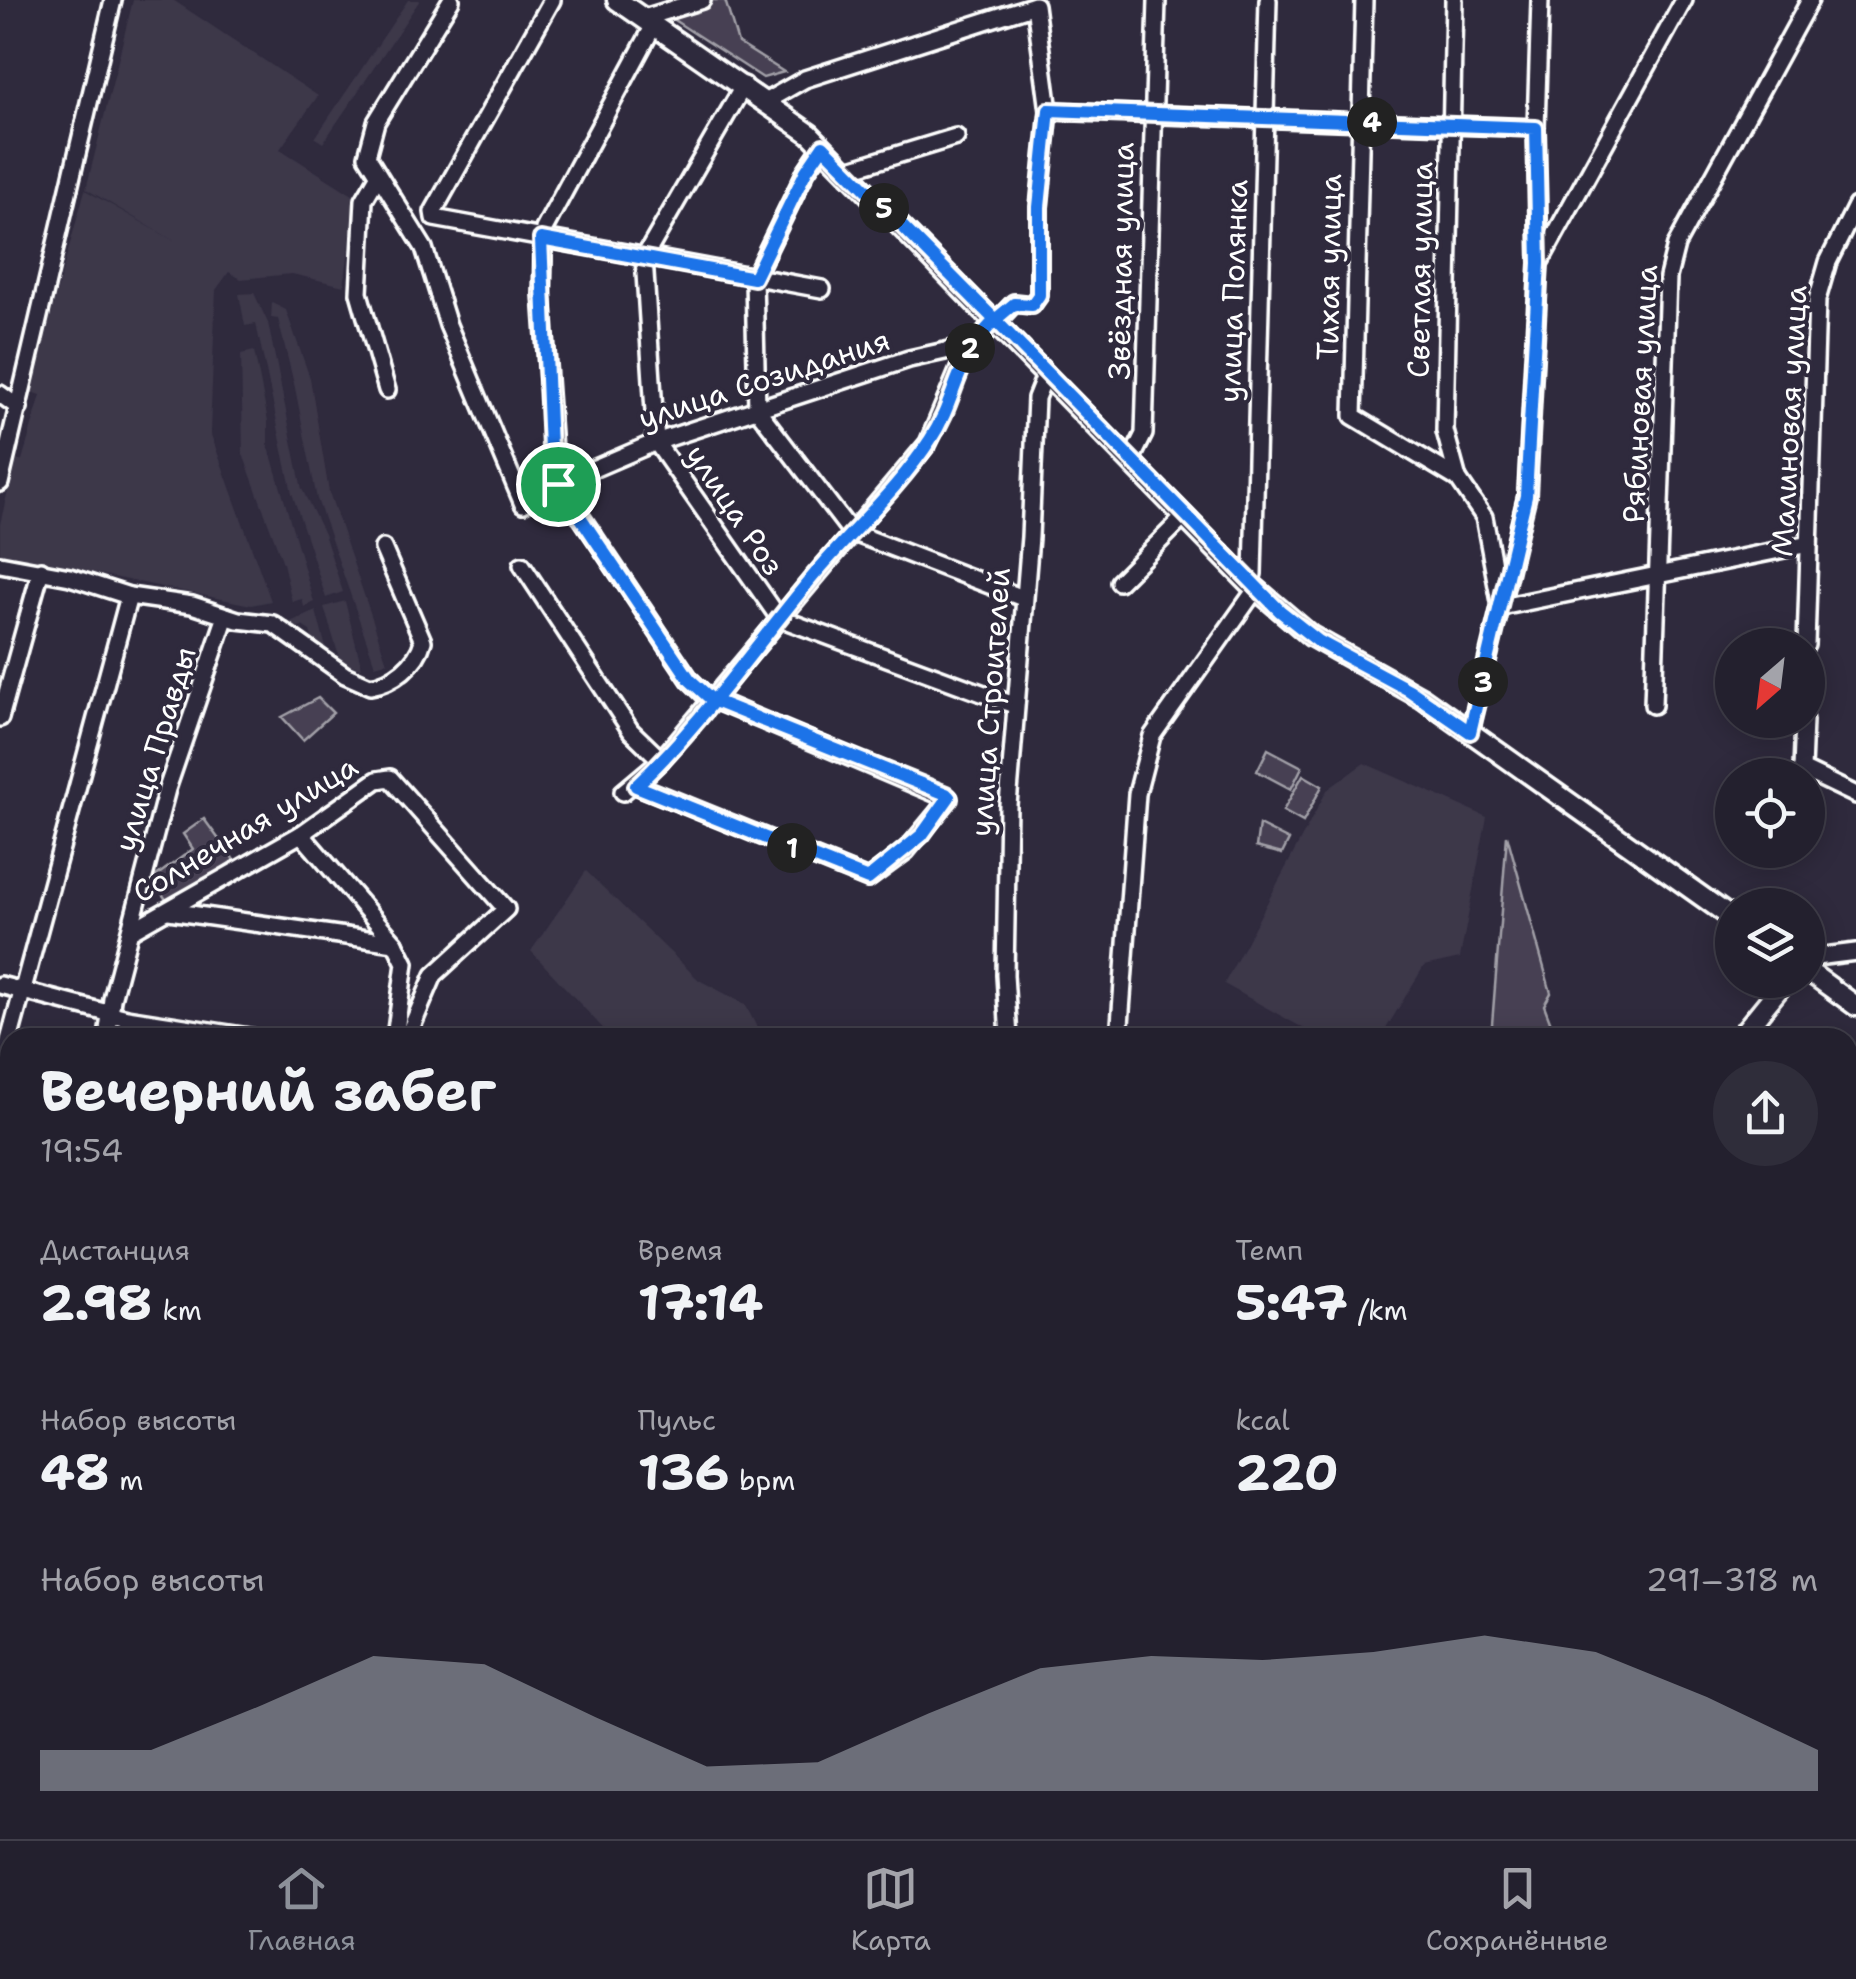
<!DOCTYPE html>
<html lang="ru">
<head>
<meta charset="utf-8">
<style>
  :root { --surface:#23202e; --page:#2f2d3a; --text:#f1f3f6; --muted:#a3a3aa; --line:#403e4a; --accent:#8c9099 }
  body { margin:0; font-family:"Shantell Sans",sans-serif; background:var(--page); color:var(--text); height:100vh; display:flex; flex-direction:column; font-size:38px; white-space:nowrap }
  * { box-sizing:border-box; margin:0 }
  p { font-size:32px; color:var(--muted) }
  .icon { flex:none; width:55px; height:55px; fill:none; stroke:currentColor; stroke-width:2; stroke-linecap:round; stroke-linejoin:round }
  .map { position:relative; flex:1; overflow:hidden }
  .details { position:absolute; left:0px; top:1028px; width:1858px; height:812px; display:flex; flex-direction:column; background:var(--surface); border-radius:30px 30px 0 0; box-shadow:0 5px 25px #0003,0 0 0 2px var(--line) }
  .details>* { flex:none }
  .needle { width:65px; rotate:208deg }
  .controls { position:absolute; left:1715px; top:628px; display:grid; gap:20px }
  .controls a { display:grid; place-items:center; width:110px; height:110px; border-radius:50%; background:var(--surface); box-shadow:0 5px 25px #0003,0 0 0 2px var(--line); font-size:50px }
  .pin { position:absolute; display:grid; place-items:center; width:85px; height:85px; color:#fff; margin:-42px; border:5px solid #fff; border-radius:50%; box-shadow:0 2px 10px #0007 }
  .km { position:absolute; width:50px; height:50px; margin:-25px; border-radius:50%; background:#222; color:#fff; font-size:28px; line-height:50px; text-align:center }
  .round { display:grid; place-items:center; flex:none; width:105px; height:105px; border-radius:52px; background:var(--page) }
  .overview { display:flex; align-items:center; justify-content:space-between; height:170px; padding:0 40px }
  h1 { font-size:55px; font-weight:700; line-height:75px }
  .stats { display:grid; grid-template-columns:repeat(3,1fr); gap:15px; height:170px; padding:10px 40px }
  .stats div { display:grid; align-content:center }
  .stats b { font-size:50px; font-weight:700 }
  .stats small { font-size:28px; font-weight:400 }
  .stats p { font-size:28px }
  .chart { height:280px; padding:20px 40px }
  .chart p { display:flex; justify-content:space-between }
  .chart svg { width:100%; height:180px; margin-top:10px; fill:var(--accent); opacity:.7 }
  .tabs { display:flex; justify-content:space-around; align-items:center; height:140px; border-top:2px solid var(--line); background:var(--surface); font-size:28px; color:var(--muted) }
  .tabs a { display:grid; justify-items:center; gap:5px }
  .tabs .active { color:var(--accent) }
  .map>svg:first-child { display:block }
</style>
</head>
<body>
<div class="map">
<svg width="1856" height="1839" viewBox="0 0 1856 1839">
  <rect width="100%" height="100%" fill="#2f2a3d"/>
  <filter id="ink" filterUnits="userSpaceOnUse"><feTurbulence type="fractalNoise" baseFrequency=".01" numOctaves="2"/><feDisplacementMap in="SourceGraphic" scale="20" xChannelSelector="R" yChannelSelector="G"/><feConvolveMatrix kernelMatrix="1 2 1 2 8 2 1 2 1" color-interpolation-filters="sRGB"/></filter>
  <g filter="url(#ink)">
    <!-- built -->
    <g fill="#3c3749">
      <polygon points="133,0 173,0 318,96 280,149 356,197 344,286 292,274 241,279 229,272 216,290 210,432 271,601 251,605 0,554 0,524 15,461 22,460 41,395 29,391 85,190 176,242 86,189"/>
      <polygon points="408,0 420,0 323,143 315,138"/>
      <polygon points="254,293 268,323 302,489 324,534 343,592 326,598 292,493 256,324 245,326 239,294"/>
      <polygon points="272,303 286,310 310,378 329,492 387,662 375,665 317,499 295,388 278,319 271,318"/>
      <polygon points="254,351 268,421 268,444 314,602 304,607 302,599 292,602 283,563 243,454 241,354"/>
      <polygon points="345,601 362,668 341,663 324,607"/>
      <polygon points="316,611 327,651 315,647 310,631 302,626 294,629 290,622"/>
      <polygon points="1364,763 1487,817 1460,958 1424,966 1381,1037 1319,1037 1224,984 1327,790"/>
      <polygon points="586,871 699,980 745,1004 762,1037 611,1037 531,951"/>
      <polygon points="1322,1830 1472,1830 1474,1839 1325,1839"/>
    </g>
    <!-- green -->
    <g fill="#464152" stroke="#a2a0a8" stroke-width="2.5">
      <polygon points="705,0 725,0 738,43 784,72 763,78 663,13"/>
      <polygon points="318,698 333,713 303,740 282,717"/>
      <polygon points="1268,749 1302,767 1291,789 1257,771"/>
      <polygon points="1303,775 1322,786 1303,822 1283,811"/>
      <polygon points="204,819 234,860 169,904 152,879 193,849 183,834"/>
      <polygon points="1259,825 1289,840 1282,854 1256,847"/>
      <polygon points="1507,835 1551,993 1544,1005 1556,1037 1491,1037"/>
    </g>
    <g fill="none" stroke-linecap="round" stroke-linejoin="round">
      <!-- river -->
      <g stroke="#6d6a77" stroke-width="18">
        <polyline points="1848,1230 1856,1215"/>
        <polyline points="1848,1340 1856,1392"/>
        <polyline points="1856,1500 1856,1566"/>
        <path d="M1856 1757C1844 1781 1849 1809 1856 1834"/>
      </g>
      <!-- minor casing -->
      <g stroke="#fff" stroke-width="22">
        <g id="minor">
          <polyline points="451,0 376,122 367,156 424,248 448,325 523,504 558,484 656,442 909,359 972,345"/>
          <polyline points="552,0 433,212 434,218 822,289"/>
          <polyline points="1364,0 1353,416 1458,479 1484,517 1501,607 1809,544"/>
          <polyline points="1454,0 1445,431 1458,479"/>
          <polyline points="644,18 702,0"/>
          <polyline points="744,85 644,258 656,442 779,618 1014,705"/>
          <polyline points="1049,111 1536,128"/>
          <polyline points="823,146 806,171 754,278 757,409 851,532 1023,598"/>
          <polyline points="847,170 956,137"/>
          <polyline points="377,178 364,200 359,293 387,390"/>
          <polyline points="1541,260 1684,0"/>
          <polyline points="0,394 19,408"/>
          <polyline points="1131,460 1144,434 1157,0"/>
          <polyline points="0,483 113,0"/>
          <path d="M0 564 70 577 129 596 192 605 238 620 273 624 345 675 370 686C393 683 417 664 423 641L383 548"/>
          <polyline points="522,565 631,731 661,760"/>
          <polyline points="1119,582 1185,516"/>
          <polyline points="1248,582 1253,574 1268,0"/>
          <polyline points="1806,645 1817,300 1828,262 1856,206"/>
          <polyline points="1653,705 1668,277 1676,245 1810,0"/>
          <polyline points="0,718 41,570"/>
          <polyline points="1804,720 1802,769 1856,795"/>
          <polyline points="1470,732 1527,496 1539,263 1536,128 1540,0"/>
          <polyline points="636,785 868,879 906,851 949,799 707,697 690,680 555,478 542,294 544,229 654,25"/>
          <polyline points="623,792 661,760 928,443 964,357 1014,303 1032,305 1039,295 1039,207 1049,111 1035,5 805,79 768,100"/>
          <polyline points="301,834 395,943"/>
          <polyline points="169,911 395,943 405,963 395,1038"/>
          <polyline points="134,929 301,834 377,780 390,778 506,909 434,975 407,1038"/>
          <polyline points="1808,958 1856,952"/>
          <polyline points="0,985 127,1018 256,1038"/>
          <polyline points="107,1038 112,999 167,789 226,616"/>
          <polyline points="1009,1038 1005,975 1008,805 1030,537 1036,398 1046,373"/>
          <polyline points="1119,1038 1137,794 1152,736 1256,589"/>
          <polyline points="0,1074 129,596"/>
          <polyline points="0,1400 10,1368"/>
          <polyline points="0,1671 10,1673"/>
          <polyline points="0,1786 10,1796"/>
          <polyline points="45,1830 54,1839"/>
          <polyline points="482,1830 493,1839"/>
          <polyline points="735,1830 745,1839"/>
          <polyline points="909,1830 918,1839"/>
          <polyline points="139,1839 147,1830"/>
          <polyline points="309,1839 316,1830"/>
          <polyline points="592,1839 600,1830"/>
          <polyline points="781,1839 789,1830"/>
        </g>
      </g>
      <!-- major casing -->
      <g stroke="#fff" stroke-width="25">
        <g id="major">
          <polyline points="617,0 810,134 1248,582 1311,636 1422,698 1732,918"/>
          <polyline points="1808,971 1856,1006"/>
          <polyline points="1739,1038 1786,980"/>
          <polyline points="1553,1830 1554,1839"/>
        </g>
      </g>
      <!-- minor -->
      <use href="#minor" stroke="#2f2a3d" stroke-width="15"/>
      <!-- major -->
      <use href="#major" stroke="#2f2a3d" stroke-width="18"/>
    </g>
  </g>
  <g fill="none" stroke-linecap="round" stroke-linejoin="round" filter="url(#ink)">
    <!-- route casing -->
    <g stroke="#fff" stroke-width="20">
      <path id="route" d="M558 484 690 680 712 700 946 794 949 797 922 835 868 879 636 786C703 723 756 644 815 574 852 530 898 489 930 440 959 396 951 366 995 320L1280 611 1318 641 1409 690 1470 732 1526 496 1539 263 1536 128 1049 110 1039 207V295L1032 305 1014 304 995 320 823 146 806 171 754 278 541 239 550 448 558 484"/>
    </g>
    <!-- route -->
    <use href="#route" stroke="#1a73e8" stroke-width="12"/>
  </g>
  <g text-anchor="middle" dominant-baseline="central" stroke-width="8" stroke-linejoin="round" paint-order="stroke">
    <!-- street labels -->
    <g font-size="30" fill="#fff" stroke="#2f2a3d">
      <text transform="translate(1121 261) rotate(-89)">Звёздная улица</text>
      <text transform="translate(1329 267) rotate(-89)">Тихая улица</text>
      <text transform="translate(1420 270) rotate(-89)">Светлая улица</text>
      <text transform="translate(1233 291) rotate(-88)">улица Полянка</text>
      <text transform="translate(764 379) rotate(-18)">улица Созидания</text>
      <text transform="translate(1640 394) rotate(-87)">Рябиновая улица</text>
      <text transform="translate(1789 421) rotate(-87)">Малиновая улица</text>
      <text transform="translate(735 510) rotate(56)">улица Роз</text>
      <text transform="translate(990 702) rotate(-86)">улица Строителей</text>
      <text transform="translate(155 749) rotate(-73)">улица Правды</text>
      <text transform="translate(245 829) rotate(-31)">Солнечная улица</text>
    </g>
  </g>
</svg>
<div class="controls">
<a><svg class="needle" viewBox="-14 -14 28 28"><path d="M0-13l5 13h-10z" fill="#e53935"/><path d="M0 13l5-13h-10z" fill="#a3a3aa"/></svg></a>
<a><svg class="icon" aria-label="locate" viewBox="0 0 24 24"><circle cx="12" cy="12" r="6"/><path d="M12 2v4M12 18v4M2 12h4M18 12h4"/></svg></a>
<a><svg class="icon" aria-label="layers" viewBox="0 0 24 24"><path d="M12 4l9 5-9 5-9-5zM3 14l9 5 9-5"/></svg></a>
</div>
<div class="pin" style="left:558px;top:484px;background:#1e9e55"><svg class="icon" aria-label="arrive" viewBox="0 0 24 24"><path d="M6 21V4h12l-3 4 3 4H6"/></svg></div>
<b class="km" style="left:792px;top:848px">1</b>
<b class="km" style="left:970px;top:348px">2</b>
<b class="km" style="left:1483px;top:682px">3</b>
<b class="km" style="left:1372px;top:122px">4</b>
<b class="km" style="left:884px;top:208px">5</b>
<section class="details">
<div class="overview"><div><h1>Вечерний забег</h1><p>19:54</p></div><a class="round"><svg class="icon" aria-label="share" viewBox="0 0 24 24"><path d="M12 15V3M7 8l5-5 5 5M5 13v7h14v-7"/></svg></a></div>
<div class="stats">
<div><p>Дистанция</p><b>2.98<small> km</small></b></div>
<div><p>Время</p><b>17:14</b></div>
<div><p>Темп</p><b>5:47<small> /km</small></b></div>
</div>
<div class="stats">
<div><p>Набор высоты</p><b>48<small> m</small></b></div>
<div><p>Пульс</p><b>136<small> bpm</small></b></div>
<div><p>kcal</p><b>220</b></div>
</div>
<div class="chart"><p><span>Набор высоты</span>291–318 m</p>
<svg viewBox="0 0 160 44" preserveAspectRatio="none"><path d="M0 44V34L10 34L20 23L30 11L40 13L50 26L60 38L70 37L80 25L90 14L100 11L110 12L120 10L130 6L140 10L150 21L160 34V44z"/></svg>
</div>
</section>
</div>
<nav class="tabs">
<a class="active"><svg class="icon" aria-label="home" viewBox="0 0 24 24"><path d="M3 11l9-7 9 7M6 9v11h12V9"/></svg>Главная</a>
<a><svg class="icon" aria-label="map" viewBox="0 0 24 24"><path d="M3 6l6-2 6 2 6-2v14l-6 2-6-2-6 2zM9 4v14M15 6v14"/></svg>Карта</a>
<a><svg class="icon" aria-label="saved" viewBox="0 0 24 24"><path d="M7 4h10v16l-5-4-5 4z"/></svg>Сохранённые</a>
</nav>
</body>
</html>
